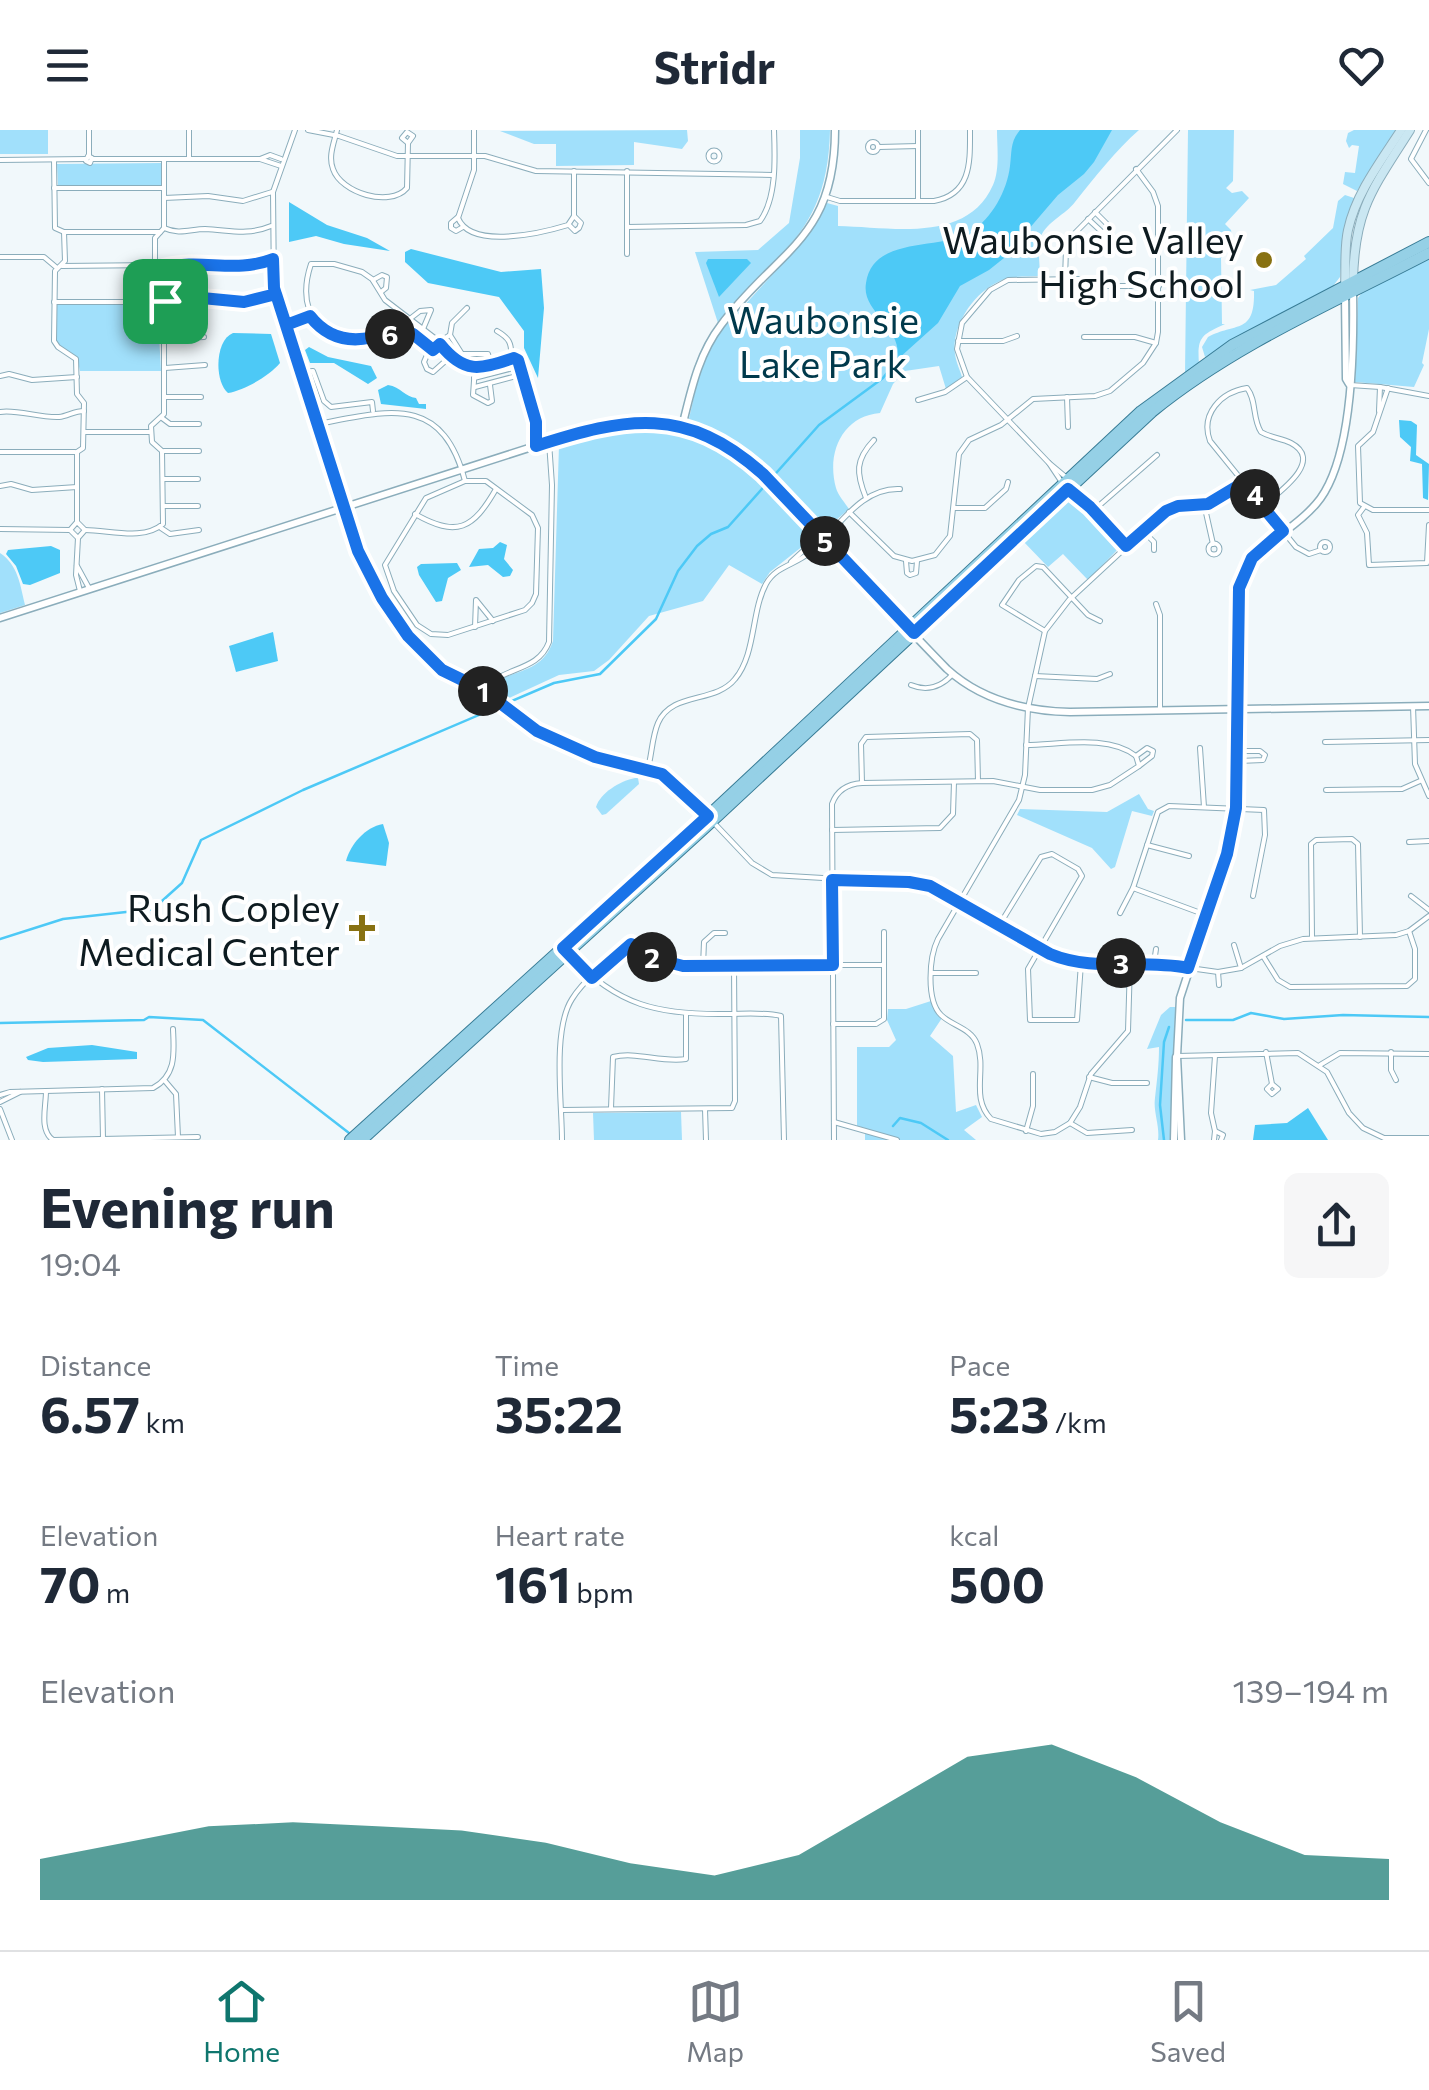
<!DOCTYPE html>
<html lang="en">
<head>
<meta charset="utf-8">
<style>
  :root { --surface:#fff; --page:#f6f6f7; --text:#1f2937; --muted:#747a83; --line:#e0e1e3; --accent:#0f766e }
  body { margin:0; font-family:Commissioner,sans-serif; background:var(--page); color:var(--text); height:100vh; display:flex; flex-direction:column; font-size:38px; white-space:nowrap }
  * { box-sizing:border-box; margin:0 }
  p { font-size:32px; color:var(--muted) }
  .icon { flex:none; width:55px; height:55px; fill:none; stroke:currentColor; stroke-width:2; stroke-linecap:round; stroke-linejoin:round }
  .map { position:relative; height:1010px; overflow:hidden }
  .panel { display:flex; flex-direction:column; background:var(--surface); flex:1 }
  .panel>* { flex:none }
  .pin { position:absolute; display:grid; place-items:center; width:85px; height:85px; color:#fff; margin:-42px; border-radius:20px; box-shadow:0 5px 15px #0006 }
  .km { position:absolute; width:50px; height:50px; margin:-25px; border-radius:50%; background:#222; color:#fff; font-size:28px; line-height:50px; text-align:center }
  .round { display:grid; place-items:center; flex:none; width:105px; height:105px; border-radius:15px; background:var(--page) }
  .headline { display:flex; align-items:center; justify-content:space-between; height:170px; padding:0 40px }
  h1 { font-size:55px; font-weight:700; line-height:75px }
  .figures { display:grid; grid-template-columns:repeat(3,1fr); gap:15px; height:170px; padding:10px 40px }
  .figures div { display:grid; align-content:center }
  .figures b { font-size:50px; font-weight:700 }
  .figures small { font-size:28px; font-weight:400 }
  .figures p { font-size:28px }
  .chart { height:280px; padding:20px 40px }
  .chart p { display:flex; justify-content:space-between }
  .chart svg { width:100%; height:180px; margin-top:10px; fill:var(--accent); opacity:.7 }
  header { display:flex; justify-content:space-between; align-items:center; height:130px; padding:0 40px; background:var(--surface); font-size:45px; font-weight:700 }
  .tabs { display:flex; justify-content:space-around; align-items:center; height:140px; border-top:2px solid var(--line); background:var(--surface); font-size:28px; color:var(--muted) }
  .tabs a { display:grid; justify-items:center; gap:5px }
  .tabs .current { color:var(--accent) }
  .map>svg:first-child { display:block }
</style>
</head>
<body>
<header><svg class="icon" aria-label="menu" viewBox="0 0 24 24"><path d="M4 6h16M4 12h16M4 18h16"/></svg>Stridr<svg class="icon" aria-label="heart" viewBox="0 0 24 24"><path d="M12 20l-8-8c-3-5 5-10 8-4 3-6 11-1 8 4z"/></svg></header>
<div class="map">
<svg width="1429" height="1010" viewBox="0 0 1429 1010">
  <rect width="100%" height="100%" fill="#f1f8fb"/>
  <!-- green -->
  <g fill="#a1e0fb">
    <rect x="0" y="0" width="48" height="24"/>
    <polygon points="687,0 688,11 682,19 634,12 634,35 556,36 556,14 534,14 500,1"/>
    <path d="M800 0H830C828 103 778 121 718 193L695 122 758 120 789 93 800 28Z"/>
    <path d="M997 0H1139C1116 20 1095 47 1075 72 1066 84 1047 92 1041 106 1037 117 1040 135 1040 146 1027 147 1012 145 1000 151 974 162 951 196 955 224 956 232 960 240 962 247L946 259 939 236 905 241 893 254 880 283C843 286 826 322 836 358 838 365 845 373 849 379L822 402 763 335 688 293 700 240 718 204 805 109 827 73 838 76V96C891 97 967 114 993 55 1000 39 997 17 997 0Z"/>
    <path d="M1188 0H1234L1233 51 1226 58 1232 63 1242 61 1249 68 1225 94 1231 100 1232 108 1225 112 1224 125 1221 128 1222 194H1225C1201 205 1197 207 1199 234L1185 244Z"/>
    <polygon points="1354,0 1398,0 1357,61 1343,54 1345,42 1355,43 1359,16 1352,15 1349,18 1346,11 1348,3"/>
    <polygon points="162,33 162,55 58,55 57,34"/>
    <path d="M1345 65 1354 68 1355 72 1344 101 1340 147 1330 160 1205 227 1202 217 1208 207C1236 192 1255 205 1254 161L1250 160 1276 155 1306 129 1304 126 1333 98 1338 71Z"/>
    <polygon points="1429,125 1429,199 1422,233 1424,235 1414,257 1355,252 1358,168 1363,161"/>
    <polygon points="60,174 162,174 158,186 161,241 80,241 77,227 57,214 56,175"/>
    <path d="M619 296C693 292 729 316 778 367 790 379 807 394 813 408L770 442 762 454 729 435 703 471 649 486 609 530 594 541 559 545 505 570 495 562V552C519 539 543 541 553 511L559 315 591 302Z"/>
    <polygon points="1070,366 1121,416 1088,450 1063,424 1048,437 1022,410"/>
    <path d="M0 423C18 435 20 454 25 475L0 483Z"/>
    <path d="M635 648H638L639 654 606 684 602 685 596 677C600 663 620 651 635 648Z"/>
    <polygon points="1139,664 1148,679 1154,681 1152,686 1132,681 1115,737 1111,739 1092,718 1017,685 1020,679 1107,682"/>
    <polygon points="931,871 942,888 930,906 953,926 956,982 976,975 982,987 964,1000 976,1010 865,1010 865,998 857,996 857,917 889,917 896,910 887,890 888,879 906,879"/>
    <path d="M1170 877H1175L1174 1010H1158C1160 996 1153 982 1155 968 1157 950 1159 935 1159 917L1147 919 1161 885Z"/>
    <polygon points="681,982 682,1010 594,1010 593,983"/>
  </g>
  <!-- water -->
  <g fill="#4dc9f6">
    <path d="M1020 0H1112L1094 32 1084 44 1058 65 1004 128 989 140 960 156 938 193 898 229C901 194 861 182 866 153 873 105 940 121 971 102 992 88 1007 61 1010 36 1012 21 1010 12 1020 0Z"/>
    <polygon points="289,72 327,95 367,108 390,121 344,114 316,106 289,112"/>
    <polygon points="411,119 501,142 541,139 544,178 538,248 524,218 524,201 499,167 428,153 405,132 405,122"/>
    <polygon points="708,129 747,129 751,133 719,167 706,133"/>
    <path d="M233 203 271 204 280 233C269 246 245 260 228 263 214 251 215 210 233 203Z"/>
    <polygon points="309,217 328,227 371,236 377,248 368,254 334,233 310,233 305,220"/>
    <path d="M388 255C401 257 405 267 416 268L419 274H426V279L381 274 378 260Z"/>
    <polygon points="1399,290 1411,291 1417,295 1416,325 1429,334 1428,370 1423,368 1422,334 1410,331 1411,317 1400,307"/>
    <polygon points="500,412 507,415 504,429 513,440 510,446 503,447 488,435 469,437 479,419 493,418"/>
    <polygon points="51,416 60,420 60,443 30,455 23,454 16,436 6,424 8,420"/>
    <polygon points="457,433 461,440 448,448 442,471 436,472 419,445 417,437 421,434"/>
    <polygon points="273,502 278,531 236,542 229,516"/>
    <path d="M383 694 389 713 386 736 346 731C350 715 365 697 383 694Z"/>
    <polygon points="92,915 137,922 137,929 43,932 28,930 26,927 48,918"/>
    <polygon points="1308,978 1328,1010 1253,1010 1255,995 1287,993"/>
  </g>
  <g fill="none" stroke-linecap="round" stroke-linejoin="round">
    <!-- stream -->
    <g stroke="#4dc9f6" stroke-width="2.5">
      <polyline points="0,809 63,789 153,779 182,753 201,710 303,660 554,553 600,544 656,489 678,441 697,416 711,404 728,397 819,295 883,248 898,229"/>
      <polyline points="1186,890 1233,890 1251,883 1284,889 1343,885 1429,887"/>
      <polyline points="0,893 144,890 149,887 203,890 349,1003"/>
      <polyline points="893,996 900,988 921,993 948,1010"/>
      <polyline points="1164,1010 1160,975 1164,912 1169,897"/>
    </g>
    <!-- minor casing -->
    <g stroke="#8badbb" stroke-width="6">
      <g id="minor">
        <polyline points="295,0 273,62 274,159 359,421 382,469 408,506 443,540 489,564 524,593 558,612 595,627 662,644 705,683"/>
        <polyline points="308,0 339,6 397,26 485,26 536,41 773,45"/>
        <path d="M337 0C334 13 328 26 333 39 341 63 390 78 407 58L408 13 413 6 407 2 402 8 408 13"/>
        <path d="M474 0V40L458 88C471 120 542 103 568 95L574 86V41"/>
        <polyline points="918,0 918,70"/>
        <polyline points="1426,0 1411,29 1429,53"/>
        <circle cx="873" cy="17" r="5"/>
        <polyline points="879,17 918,16"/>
        <circle cx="714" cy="26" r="5.5"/>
        <polygon points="88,26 92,28 90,33 86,31"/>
        <polyline points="89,26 89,0"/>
        <polyline points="92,29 260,29 270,25 281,29"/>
        <polyline points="189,29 189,0"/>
        <polyline points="260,29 281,36"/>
        <polyline points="0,30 86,29"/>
        <polyline points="54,30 55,98 64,102 65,131 55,141 54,211 58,217 76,229 77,264 84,273 83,318 77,322 77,392 70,400 78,408 85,400 77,392"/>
        <polyline points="627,41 627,124"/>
        <polyline points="54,58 164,58"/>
        <path d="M827 67 840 71H934C972 64 970 31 970 0"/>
        <polyline points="164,68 208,66 243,71 272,62"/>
        <polyline points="458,87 451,93 451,98 456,101 463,97"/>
        <polyline points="1088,89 1102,102 1109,102 1109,96 1095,82"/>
        <polyline points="569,95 575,101 579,98 581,93 574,86"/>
        <path d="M627 97 746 95 760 91C777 68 775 27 774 0"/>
        <path d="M164 98C179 105 191 99 205 99 230 100 247 106 271 96"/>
        <polyline points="64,102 160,102"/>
        <polyline points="0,127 44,127 57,138"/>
        <polyline points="62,136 157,135"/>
        <path d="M164 139C200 128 235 144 271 130"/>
        <polyline points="1065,149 1066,119 1072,106 1177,0"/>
        <polyline points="373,150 382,145 387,147 386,158 381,162"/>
        <polyline points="54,172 159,172 202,168 237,172 276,164"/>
        <path d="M407 188C358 233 287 206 311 134H334L362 142 372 149 385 170 436 209 463 236 484 237 514 228"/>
        <polyline points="411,188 420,181 431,180 423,199"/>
        <polyline points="286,195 310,186"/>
        <polyline points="164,200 169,188 165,177"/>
        <path d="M497 201C509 208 512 213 511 227L518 230C529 258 536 285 536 316"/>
        <polyline points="389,202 396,220"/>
        <polyline points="450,205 462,224 488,224 491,235"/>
        <polyline points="1084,207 1135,207 1156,213"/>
        <polyline points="165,209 204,207"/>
        <polyline points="392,210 413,204 433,220"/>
        <polyline points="958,211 1003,211 1017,206"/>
        <polyline points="439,212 450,205 452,193 467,178"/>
        <polyline points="440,214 427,225 424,232 427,239 433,242 451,226"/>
        <polyline points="475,237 473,265 488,273 492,271 490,255"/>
        <polyline points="165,238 205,235"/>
        <polyline points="300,242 313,241 324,271 331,277 372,272 373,281"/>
        <polyline points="0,246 9,244 32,250 77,247"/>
        <polyline points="474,248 521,236"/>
        <polyline points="1350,255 1380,257 1429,266"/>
        <polyline points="475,257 524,244"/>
        <polyline points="1388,258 1373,302 1358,316 1360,373 1373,380 1429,380"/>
        <polyline points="166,267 201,267"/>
        <polyline points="1067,267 1068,297"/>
        <polyline points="918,270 945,262 967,247"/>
        <polyline points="1379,281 1380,257"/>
        <path d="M0 282C16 279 40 288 59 287 68 286 74 281 84 281"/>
        <polyline points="162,288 170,294 199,294"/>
        <path d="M318 294C388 281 442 263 465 351L426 368 385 435 394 461 417 495 431 504 448 505 525 480 532 473 536 464 538 398 532 385 486 351H465"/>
        <polyline points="84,302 151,302"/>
        <polyline points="164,321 199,321"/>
        <polyline points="0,322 75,322"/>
        <polyline points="1049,333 1063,354"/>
        <polyline points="1067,348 1049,333 967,247 957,219 962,193 990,160 1008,150 1079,149 1108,156 1159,156"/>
        <polyline points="163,349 198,349"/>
        <polyline points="1074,354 1125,415"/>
        <polyline points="0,356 11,354 32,360 77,357"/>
        <polyline points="1070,361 1089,377"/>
        <path d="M866 368C856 343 855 330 874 310"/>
        <polyline points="1204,374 1213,414"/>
        <path d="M1264 375C1278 363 1325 331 1291 313 1281 308 1271 308 1261 302 1252 288 1257 271 1247 258 1221 262 1200 284 1210 311L1296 417 1309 424 1321 420"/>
        <polyline points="163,376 198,376"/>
        <polyline points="1364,377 1358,385 1367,403 1369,435 1427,433 1429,395"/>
        <polyline points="955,378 985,378 1006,359 1008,352"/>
        <polyline points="1094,380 1157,325"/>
        <polyline points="849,382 894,426 912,431 935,425 950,406 959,324 969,310 1001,295 1033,269 1095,266 1110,261 1143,233 1156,213 1158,202 1158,76 1153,62 1136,39"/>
        <path d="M415 384C457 408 473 399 496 359"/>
        <polyline points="161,398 170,404 199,400"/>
        <polyline points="0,399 70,400"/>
        <path d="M85 400C110 400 143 411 163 394L162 321 152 312 151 296 164 284V200C159 186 165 158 165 141L155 131V108L164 98V29"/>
        <polyline points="1143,401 1154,412 1154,420"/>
        <polyline points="78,408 76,445 80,461"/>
        <circle cx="1325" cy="417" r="5"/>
        <circle cx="1214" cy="419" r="5.5"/>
        <polyline points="906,431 907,443 910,445 916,443 917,431"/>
        <polyline points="791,432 814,411 822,408"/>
        <polyline points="77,436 89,458"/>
        <polyline points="1156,474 1160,485 1160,580"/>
        <polyline points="475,497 476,470 493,491"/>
        <polyline points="1045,501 1002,475 1019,450 1036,436 1043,437 1088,485 1100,491"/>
        <polyline points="1035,546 1097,549 1110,544"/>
        <path d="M911 555C928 562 941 557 953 544"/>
        <path d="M484 559C504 536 538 542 549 512L552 355 549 312"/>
        <polyline points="1413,576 1415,634 1429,666"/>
        <polyline points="1325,612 1429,610"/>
        <path d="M1026 615C1059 615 1108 604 1136 626"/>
        <polyline points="1200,618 1204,677"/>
        <polyline points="1239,621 1260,621 1265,625 1263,630 1239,631"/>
        <polyline points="1136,626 1147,618 1153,621 1152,626 1139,636"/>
        <path d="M648 638C652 624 652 607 658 593 672 561 715 574 735 549 756 524 751 482 766 454 776 436 795 435 809 423 836 403 858 357 900 359"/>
        <polyline points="862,653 861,614 866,607 970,604 977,610 978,651"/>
        <polyline points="1326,660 1402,659 1420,651"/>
        <polyline points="715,694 752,733 772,745 925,754 947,763 1050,824 1081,833 1154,833 1218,842 1241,838 1280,816 1303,809 1396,805 1409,801 1429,786"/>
        <polyline points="832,700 940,698 953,684 954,652"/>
        <polyline points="1409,712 1429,711"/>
        <polyline points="1147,715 1189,726"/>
        <polyline points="1133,758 1206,785"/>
        <polyline points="1411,766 1429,780"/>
        <polyline points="1120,783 1133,758 1158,682 1169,676 1264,680 1265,705 1253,766"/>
        <polyline points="1000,794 1041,727 1052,724 1078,739 1082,746 1028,839 1030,890 1077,890 1081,833"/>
        <polyline points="1312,807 1311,714 1316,710 1352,709 1358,714 1360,807"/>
        <polyline points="1234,815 1241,838"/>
        <path d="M570 825C617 876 659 885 726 884 744 884 764 882 781 886L784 1010"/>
        <polyline points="1263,826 1278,850 1290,857 1407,856 1415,849 1415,819 1409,801"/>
        <path d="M1130 833 1128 901 1091 944 1080 977 1070 993 1055 1002 1041 1004 991 989C970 967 987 940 977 914 971 898 952 896 941 885 926 870 929 827 938 809L1019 670 1025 645 1028 578 1045 501 1069 470 1164 382 1178 376 1208 374 1243 353"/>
        <polyline points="1154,833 1156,819"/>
        <polyline points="703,836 704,812 714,803 725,803"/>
        <polyline points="1218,842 1219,855"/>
        <polyline points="932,843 976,843"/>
        <polyline points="833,894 876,894 884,889 884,802"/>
        <polyline points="1266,922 1272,954 1267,959 1272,964 1278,959 1272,954"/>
        <polyline points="1391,922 1391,940 1396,950"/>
        <polyline points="1177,926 1298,923 1327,942 1349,983 1363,998 1384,1008 1429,1008"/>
        <polyline points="1215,926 1211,983 1215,1001 1223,1005 1221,1010"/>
        <polyline points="1320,935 1340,923 1429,924"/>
        <polyline points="1089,947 1112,953 1147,953"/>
        <polyline points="165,951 176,964 178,1007"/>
        <polyline points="102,959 103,1009"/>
        <path d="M46 961C46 977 39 1000 53 1010L198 1007"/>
        <path d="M0 965 10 962 153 958C177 945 174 922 173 899"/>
        <polyline points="0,972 20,962"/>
        <path d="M611 978 613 927C636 921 661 933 686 929V885"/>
        <polyline points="0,979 12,1010"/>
        <polyline points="705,979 706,1010"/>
        <polyline points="562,980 732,978 735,971 734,836"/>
        <polyline points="834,992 897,1010"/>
        <polyline points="1070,993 1087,1003 1132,1000"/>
        <polyline points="1026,1001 1033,976 1033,944"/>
        <path d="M562 1010C562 973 552 900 572 869 585 848 610 830 629 815L660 830 683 835H884"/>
        <path d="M834 1010 832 674C837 660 847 654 862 653L993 651 1040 660H1092L1110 655 1139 636 1136 626"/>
        <polyline points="1214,1010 1215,1001"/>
      </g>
    </g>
    <!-- tertiary casing -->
    <g stroke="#8badbb" stroke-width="9">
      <g id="tertiary">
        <polyline points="1345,166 1346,249 1349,254"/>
        <path d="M682 297C691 261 698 225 721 195 778 119 835 110 835 0"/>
        <path d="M0 488 588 299C705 269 748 331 821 406 863 450 904 495 947 539 981 570 1025 581 1070 582L1429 576"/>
        <polyline points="1174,1010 1176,927"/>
        <path d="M1181 1010 1177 926 1180 868 1227 724 1236 677 1239 458C1254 411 1288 407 1316 374 1353 332 1354 217 1353 162"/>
      </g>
    </g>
    <!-- secondary casing -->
    <g stroke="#8badbb" stroke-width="10">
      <g id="secondary">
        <path d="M1353 153C1354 80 1372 60 1410 0"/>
        <path d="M1345 157C1346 138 1344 118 1348 100 1356 63 1381 31 1401 0"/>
      </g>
    </g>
    <!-- primary casing -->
    <g stroke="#387c96" stroke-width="12">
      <g id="primary">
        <polyline points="350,1010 713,681 1141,281 1232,215 1429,112"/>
        <path d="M362 1010 705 698 1152 282C1234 215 1335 172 1429 123"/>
      </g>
    </g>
    <!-- minor -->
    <use href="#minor" stroke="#fff" stroke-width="4"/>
    <!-- tertiary -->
    <use href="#tertiary" stroke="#fff" stroke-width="6"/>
    <!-- secondary -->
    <use href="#secondary" stroke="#cae7f2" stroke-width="8"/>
    <!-- primary -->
    <use href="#primary" stroke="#95d0e6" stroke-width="10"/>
  </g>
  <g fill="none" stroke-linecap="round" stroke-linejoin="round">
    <!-- route casing -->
    <g stroke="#fff" stroke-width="20">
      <path id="route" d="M165 171 202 168 244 172 276 164 358 421 382 468 408 506 442 540 483 560 537 601 595 627 662 644 708 686 563 818 592 848 631 814 660 830 683 836 833 835 832 750 909 752 930 756 1050 824C1093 842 1142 829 1188 838L1227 724 1236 678 1239 458 1252 428 1283 401 1243 353 1208 374 1178 376 1166 381 1126 416 1090 377 1068 359 914 503 763 344C686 275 626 287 536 316V292L518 230 514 228C480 239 465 245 440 214L433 220 413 204 392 210 389 202C359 214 331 213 310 186L286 195 274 158 273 129C236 144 201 128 164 138L165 171"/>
    </g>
    <!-- route -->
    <use href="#route" stroke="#1a73e8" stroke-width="12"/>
  </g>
  <!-- markers -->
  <g fill="#887112" stroke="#fff" stroke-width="4">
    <circle cx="1264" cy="130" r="10"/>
    <path d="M357 783h10v10h10v10h-10v10h-10v-10h-10v-10h10z"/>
  </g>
  <g text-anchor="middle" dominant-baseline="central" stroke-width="8" stroke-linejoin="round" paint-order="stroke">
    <!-- poi labels -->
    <g font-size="38" fill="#0e1b20" stroke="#fff" text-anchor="end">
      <text x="1244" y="108">Waubonsie Valley<tspan x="1244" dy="44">High School</tspan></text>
      <text x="340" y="776">Rush Copley<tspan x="340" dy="44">Medical Center</tspan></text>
    </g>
    <!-- park labels -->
    <g font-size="38" fill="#00394b" stroke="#fff">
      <text x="823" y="188">Waubonsie<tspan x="823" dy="44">Lake Park</tspan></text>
    </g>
  </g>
</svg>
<div class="pin" style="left:165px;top:171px;background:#1e9e55"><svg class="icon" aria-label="arrive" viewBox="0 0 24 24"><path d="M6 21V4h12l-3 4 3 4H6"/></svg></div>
<b class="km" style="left:483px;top:561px">1</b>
<b class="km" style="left:652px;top:827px">2</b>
<b class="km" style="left:1121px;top:833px">3</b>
<b class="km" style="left:1255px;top:364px">4</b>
<b class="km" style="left:825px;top:411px">5</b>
<b class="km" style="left:390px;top:204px">6</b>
</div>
<section class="panel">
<div class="headline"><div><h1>Evening run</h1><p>19:04</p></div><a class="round"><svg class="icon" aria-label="share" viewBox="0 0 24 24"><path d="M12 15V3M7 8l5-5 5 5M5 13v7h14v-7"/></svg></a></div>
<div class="figures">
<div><p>Distance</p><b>6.57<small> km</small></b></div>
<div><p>Time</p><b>35:22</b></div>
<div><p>Pace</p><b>5:23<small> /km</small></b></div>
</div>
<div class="figures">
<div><p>Elevation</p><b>70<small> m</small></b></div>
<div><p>Heart rate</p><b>161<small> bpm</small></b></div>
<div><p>kcal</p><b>500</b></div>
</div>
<div class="chart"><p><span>Elevation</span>139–194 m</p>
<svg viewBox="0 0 160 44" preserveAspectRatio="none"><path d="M0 44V34L10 30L20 26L30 25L40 26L50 27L60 30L70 35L80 38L90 33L100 21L110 9L120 6L130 14L140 25L150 33L160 34V44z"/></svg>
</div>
</section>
<nav class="tabs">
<a class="current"><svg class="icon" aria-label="home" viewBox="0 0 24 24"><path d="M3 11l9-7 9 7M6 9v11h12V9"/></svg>Home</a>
<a><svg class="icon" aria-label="map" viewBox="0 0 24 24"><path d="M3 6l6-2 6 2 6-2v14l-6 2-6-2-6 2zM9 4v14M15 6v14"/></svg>Map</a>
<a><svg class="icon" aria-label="saved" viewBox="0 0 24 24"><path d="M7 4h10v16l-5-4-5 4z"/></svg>Saved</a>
</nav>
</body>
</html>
